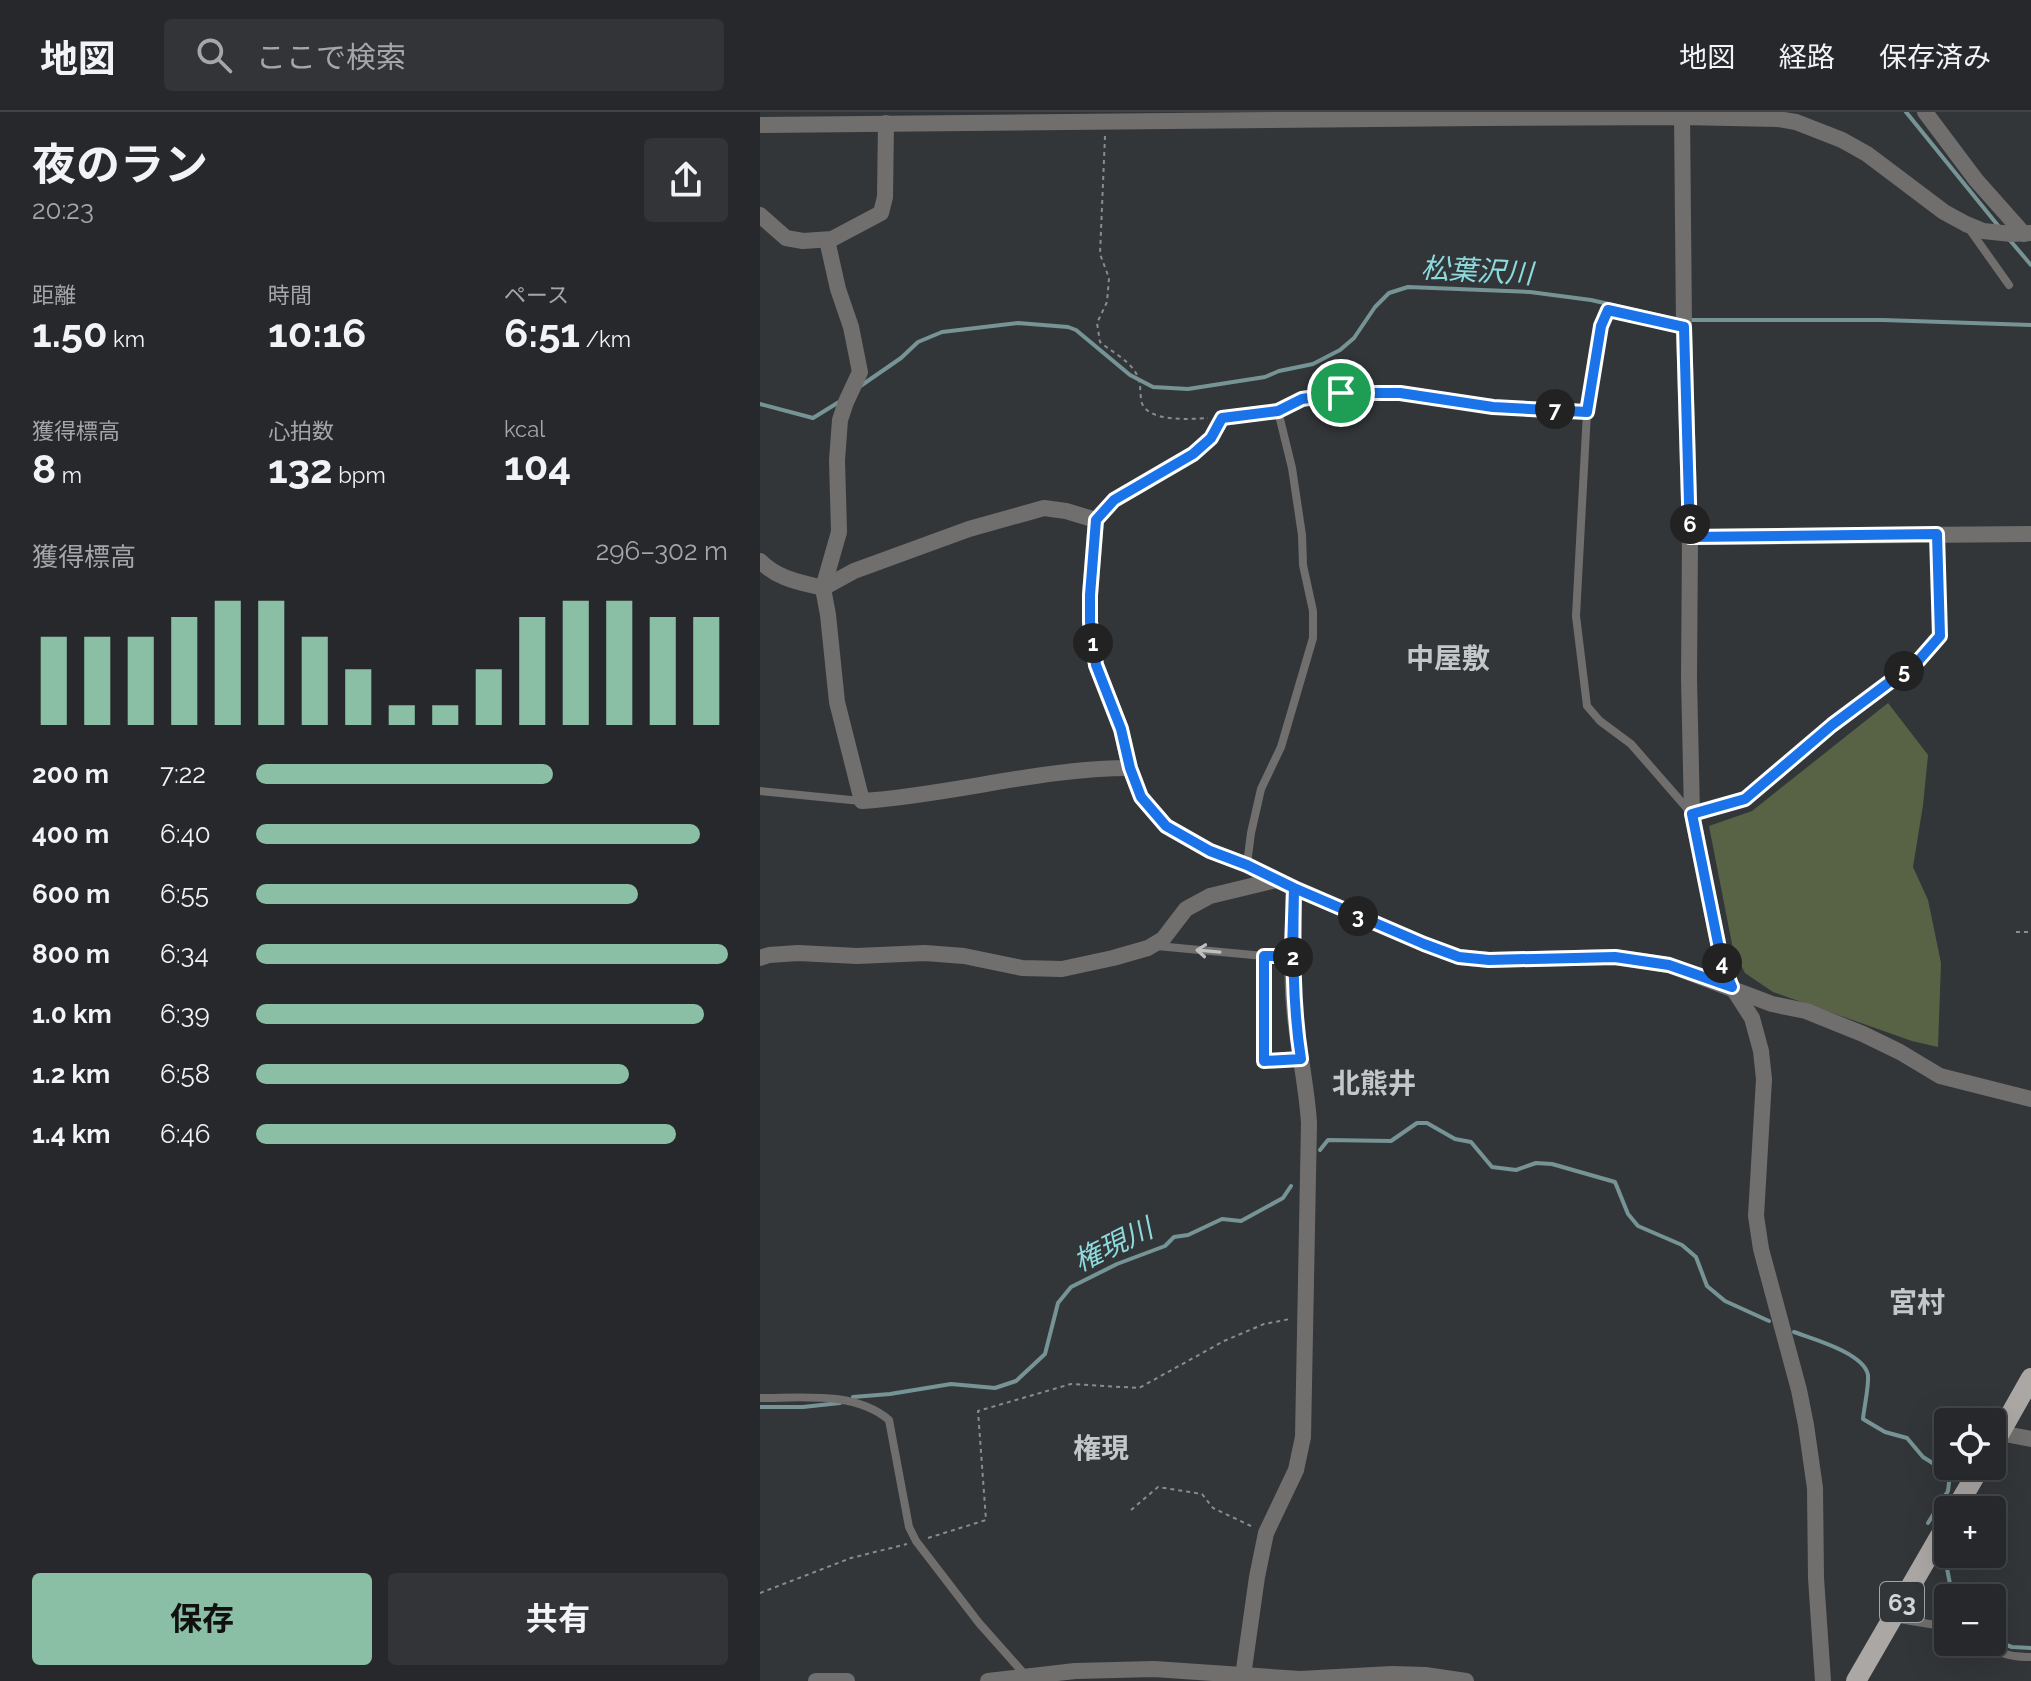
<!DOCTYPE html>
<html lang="ja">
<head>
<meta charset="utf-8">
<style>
  :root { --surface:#26282b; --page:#323437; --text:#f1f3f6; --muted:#a4a6a9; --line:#424447; --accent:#8abfa5 }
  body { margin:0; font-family:Raleway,"Noto Sans JP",sans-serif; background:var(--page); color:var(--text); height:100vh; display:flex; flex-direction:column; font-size:30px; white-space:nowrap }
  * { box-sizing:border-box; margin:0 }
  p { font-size:26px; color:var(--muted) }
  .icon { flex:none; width:44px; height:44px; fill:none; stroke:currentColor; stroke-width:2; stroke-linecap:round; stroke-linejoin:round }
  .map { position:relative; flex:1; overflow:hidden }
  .drawer { display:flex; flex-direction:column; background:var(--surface); width:760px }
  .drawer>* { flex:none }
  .tools { position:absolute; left:1174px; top:1296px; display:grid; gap:16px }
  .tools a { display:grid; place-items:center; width:72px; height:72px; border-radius:8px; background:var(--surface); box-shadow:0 8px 32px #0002,0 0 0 2px var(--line); font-size:40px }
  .pin { position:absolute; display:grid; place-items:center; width:68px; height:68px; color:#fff; margin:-34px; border:4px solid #fff; border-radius:50%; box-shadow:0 2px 8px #0007 }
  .km { position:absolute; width:40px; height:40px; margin:-20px; border-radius:50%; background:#222; color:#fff; font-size:22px; line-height:40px; text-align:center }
  .round { display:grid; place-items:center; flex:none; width:84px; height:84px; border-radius:8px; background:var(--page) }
  .overview { display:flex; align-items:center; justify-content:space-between; height:136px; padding:0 32px }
  h1 { font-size:44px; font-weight:700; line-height:60px }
  .figures { display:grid; grid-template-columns:repeat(3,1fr); gap:12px; height:136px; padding:8px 32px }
  .figures div { display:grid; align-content:center }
  .figures b { font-size:40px; font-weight:700 }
  .figures small { font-size:22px; font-weight:400 }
  .figures p { font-size:22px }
  .chart { height:224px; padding:16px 32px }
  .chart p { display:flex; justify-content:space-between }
  .chart svg { width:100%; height:144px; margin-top:8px; stroke:var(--accent); stroke-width:6 }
  .action { display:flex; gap:16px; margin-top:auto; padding:16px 32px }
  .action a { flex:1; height:92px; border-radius:8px; background:var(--accent); color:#111; font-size:32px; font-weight:700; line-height:92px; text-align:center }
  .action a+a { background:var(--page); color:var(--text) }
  ul { padding:0 32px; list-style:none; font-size:26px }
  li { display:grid; grid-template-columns:128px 96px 1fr; align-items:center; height:60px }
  li i { height:20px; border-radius:10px; background:var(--accent) }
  header { display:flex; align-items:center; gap:48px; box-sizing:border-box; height:112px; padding:0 40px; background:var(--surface); border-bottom:2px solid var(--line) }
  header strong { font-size:38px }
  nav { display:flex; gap:44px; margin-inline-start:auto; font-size:28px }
  .search { width:560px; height:72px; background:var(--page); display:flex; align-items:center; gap:20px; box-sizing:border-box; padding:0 28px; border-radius:8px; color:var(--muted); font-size:30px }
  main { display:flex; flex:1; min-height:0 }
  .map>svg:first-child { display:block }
</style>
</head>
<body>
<header>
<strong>地図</strong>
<div class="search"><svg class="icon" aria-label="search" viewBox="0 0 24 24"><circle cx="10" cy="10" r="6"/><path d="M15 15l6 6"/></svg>ここで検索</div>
<nav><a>地図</a><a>経路</a><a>保存済み</a></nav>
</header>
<main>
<section class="drawer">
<div class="overview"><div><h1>夜のラン</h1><p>20:23</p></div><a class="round"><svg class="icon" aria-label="share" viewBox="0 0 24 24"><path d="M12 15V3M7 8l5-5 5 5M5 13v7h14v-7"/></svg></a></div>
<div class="figures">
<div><p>距離</p><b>1.50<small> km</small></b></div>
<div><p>時間</p><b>10:16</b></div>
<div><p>ペース</p><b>6:51<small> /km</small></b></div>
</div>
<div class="figures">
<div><p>獲得標高</p><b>8<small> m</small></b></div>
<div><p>心拍数</p><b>132<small> bpm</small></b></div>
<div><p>kcal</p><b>104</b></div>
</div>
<div class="chart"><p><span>獲得標高</span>296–302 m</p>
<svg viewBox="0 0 160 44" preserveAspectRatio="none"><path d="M5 44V17M15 44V17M25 44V17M35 44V11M45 44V6M55 44V6M65 44V17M75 44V27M85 44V38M95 44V38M105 44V27M115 44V11M125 44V6M135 44V6M145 44V11M155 44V11"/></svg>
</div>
<ul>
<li><b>200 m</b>7:22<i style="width:63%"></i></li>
<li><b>400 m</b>6:40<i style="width:94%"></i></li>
<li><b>600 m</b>6:55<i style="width:81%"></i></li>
<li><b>800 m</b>6:34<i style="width:100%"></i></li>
<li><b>1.0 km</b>6:39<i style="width:95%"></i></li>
<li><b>1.2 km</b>6:58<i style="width:79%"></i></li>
<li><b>1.4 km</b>6:46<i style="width:89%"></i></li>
</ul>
<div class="action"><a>保存</a><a>共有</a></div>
</section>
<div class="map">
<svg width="1271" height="1569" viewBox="0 0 1271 1569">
  <rect width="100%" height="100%" fill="#333639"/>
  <!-- forest -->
  <polygon fill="#586346" points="1128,591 1168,643 1163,693 1153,755 1168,788 1181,851 1178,935 1152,929 1013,880 985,861 973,837 949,714 992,699"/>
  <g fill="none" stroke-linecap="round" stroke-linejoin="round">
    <!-- stream -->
    <g stroke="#769495" stroke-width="4">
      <polyline points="1146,0 1240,116"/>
      <polyline points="1248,126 1271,153"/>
      <polyline points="928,208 1123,208 1271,213"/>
      <polyline points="99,275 141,246 158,230 182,220 258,211 308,215 316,218 370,263 393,275 428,277 505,265 519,259 553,252 580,238 594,226 615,195 629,181 648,175 770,180 831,188 919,208"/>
      <polyline points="0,292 53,306 79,290"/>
      <polyline points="560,1038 568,1028 631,1029 657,1011 667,1011 695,1027 711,1030 732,1055 756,1058 776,1051 792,1052 855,1070 868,1102 878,1114 922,1133 936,1145 947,1174 965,1189 1009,1209"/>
      <path d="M1034 1220C1053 1227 1104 1241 1108 1263 1109 1275 1104 1295 1103 1307L1125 1320 1147 1326 1163 1345 1190 1362 1188 1379 1168 1411"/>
      <polyline points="93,1285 130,1282 191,1272 235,1276 256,1269 285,1242 298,1191 311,1175 357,1152 405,1134 414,1125 428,1123 462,1107 481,1109 523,1086 531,1074"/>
      <polyline points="0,1295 43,1295 80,1291"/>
      <polyline points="1185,1446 1190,1472 1196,1486"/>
      <polyline points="1232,1528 1252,1535 1271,1536"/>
    </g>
    <!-- path -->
    <g stroke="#898c8e" stroke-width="2" stroke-dasharray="4 4" stroke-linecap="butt">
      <path d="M345 24 340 142 349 166 347 190 337 211 340 230C351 239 366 247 374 258 381 268 380 277 381 288 385 311 431 307 448 306"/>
      <polyline points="1256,820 1271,820"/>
      <polyline points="371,1398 398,1375 442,1382 453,1396 491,1414"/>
      <polyline points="168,1426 226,1408 218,1299 311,1272 379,1276 464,1229 504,1212 530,1207"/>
      <polyline points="0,1481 91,1446 147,1432"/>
    </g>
    <!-- service -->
    <g stroke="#716f6e" stroke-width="8">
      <polyline points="1210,118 1249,173"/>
      <polyline points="923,215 848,198 841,214 827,300 816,504 827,594 840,609 871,632 932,702 985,687 1072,613 1159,548 1180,524 1177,423"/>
      <polyline points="336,407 354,388 433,342 451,326 462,306 518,299 542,287 581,281 640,281 733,295 827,300"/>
      <polyline points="0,679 101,689"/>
      <polyline points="487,752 491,721 501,677 521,635 553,526 553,499 543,453 542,423 532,356 518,299"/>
      <polyline points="397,834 504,844"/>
      <polyline points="532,844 504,844 504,949 541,947"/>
      <path d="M0 1286C41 1286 95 1279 129 1308L149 1415 156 1429 219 1511 267 1565"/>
      <polyline points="1133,1506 1188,1515"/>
      <path d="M1220 1530C1236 1541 1252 1546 1271 1545"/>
    </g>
    <!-- minor -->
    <g stroke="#716f6e" stroke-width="16">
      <polyline points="922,0 924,215 930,425 929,566 932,702 962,851 972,875 992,906 1001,939 1004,967 996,1104 1001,1137 1039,1278 1046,1313 1055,1376 1056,1466 1063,1569"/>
      <polyline points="1165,0 1216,68 1264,122"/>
      <polyline points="0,103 26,126 43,129 72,127 121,101 125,85 126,11"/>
      <path d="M67 128 78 177 91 215 100 260 86 290 80 308 77 348 79 420 63 476 68 503 77 590 102 689C192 683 280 656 370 656"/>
      <polyline points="930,425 1271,422"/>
      <path d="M0 449C18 467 39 470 63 476L94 459 209 417 284 396 306 399 336 408 330 483V510L336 553 361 617 370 656 381 685 406 714 450 739 487 753 516 768 664 832 699 845 729 848 855 845 909 853 1012 892 1046 899 1103 922 1140 940 1180 964 1271 987"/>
      <polyline points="0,846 9,843 38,841 97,844 165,841 204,844 262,856 302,857 353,846 388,836 403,827 426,797 450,784 516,768"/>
      <polyline points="1240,1321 1271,1327"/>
      <path d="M483 1564 497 1465 506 1421 536 1358 543 1325 549 1011C547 978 540 946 536 913 530 868 533 821 534 776"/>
      <polyline points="56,1569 87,1569"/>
      <polyline points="228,1569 315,1559 394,1557 540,1567 632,1562 665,1563 706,1569"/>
    </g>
    <!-- tertiary -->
    <polyline stroke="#716f6e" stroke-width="16" points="0,13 720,6 922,5 1018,7 1036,10 1082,28 1107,42 1184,100 1206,112 1223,119 1252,122 1271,121"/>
    <!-- primary -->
    <g stroke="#aba7a5" stroke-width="20">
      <polyline points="1232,1335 1271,1266"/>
      <polyline points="1195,1398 1221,1354"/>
      <polyline points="1096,1569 1188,1410"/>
    </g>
  </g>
  <!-- one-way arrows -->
  <defs><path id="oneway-shaft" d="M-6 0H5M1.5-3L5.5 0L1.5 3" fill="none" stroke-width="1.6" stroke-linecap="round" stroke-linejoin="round" transform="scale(2)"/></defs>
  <use stroke="#bfc0c0" href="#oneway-shaft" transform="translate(448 839) rotate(-175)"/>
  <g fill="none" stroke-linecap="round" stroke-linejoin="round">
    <!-- route casing -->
    <g stroke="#fff" stroke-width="16">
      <path id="route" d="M581 281 542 287 518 299 462 306 451 326 433 342 354 388 336 408 330 483V510L336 553 361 617 370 656 381 685 406 714 450 739 487 753 534 776C533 834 532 890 541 947L504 949V844H533L532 838 534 776 664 832 699 845 729 848 855 845 909 853 972 875 962 851 932 702 985 687 1072 613 1159 548 1180 524 1177 422 930 425 924 215 848 198 841 214 827 300 733 295 640 281H581"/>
    </g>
    <!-- route -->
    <use href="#route" stroke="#1a73e8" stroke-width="10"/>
  </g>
  <g text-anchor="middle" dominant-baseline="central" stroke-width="8" stroke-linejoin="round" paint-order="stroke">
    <!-- shield labels -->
    <rect fill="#333639" stroke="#a2a5a6" stroke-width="2" x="1120" y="1470" width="44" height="40" rx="6"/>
    <g font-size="24" font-weight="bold" fill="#d2d4d5">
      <text x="1142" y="1490">63</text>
    </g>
    <!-- water labels -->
    <g font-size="28" font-style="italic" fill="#8ddadd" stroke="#333639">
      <text transform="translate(717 159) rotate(3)">松葉沢川</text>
      <text transform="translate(353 1133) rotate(-26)">権現川</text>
    </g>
    <!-- neighbourhood labels -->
    <g font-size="28" font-weight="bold" fill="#c3c7ca" stroke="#333639">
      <text x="688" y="546">中屋敷</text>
      <text x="614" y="971">北熊井</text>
      <text x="1157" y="1190">宮村</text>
      <text x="341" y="1336">権現</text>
    </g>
  </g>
</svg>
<div class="tools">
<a><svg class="icon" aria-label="locate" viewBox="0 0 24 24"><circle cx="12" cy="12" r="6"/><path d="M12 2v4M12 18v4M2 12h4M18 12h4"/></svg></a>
<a>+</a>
<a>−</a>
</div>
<div class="pin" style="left:581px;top:281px;background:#1e9e55"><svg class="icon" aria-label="arrive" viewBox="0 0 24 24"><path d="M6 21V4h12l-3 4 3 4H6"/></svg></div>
<b class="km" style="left:333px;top:531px">1</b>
<b class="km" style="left:533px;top:845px">2</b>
<b class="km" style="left:598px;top:804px">3</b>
<b class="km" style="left:962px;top:851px">4</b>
<b class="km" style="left:1144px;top:559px">5</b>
<b class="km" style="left:930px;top:412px">6</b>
<b class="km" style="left:795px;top:297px">7</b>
</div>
</main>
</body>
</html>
